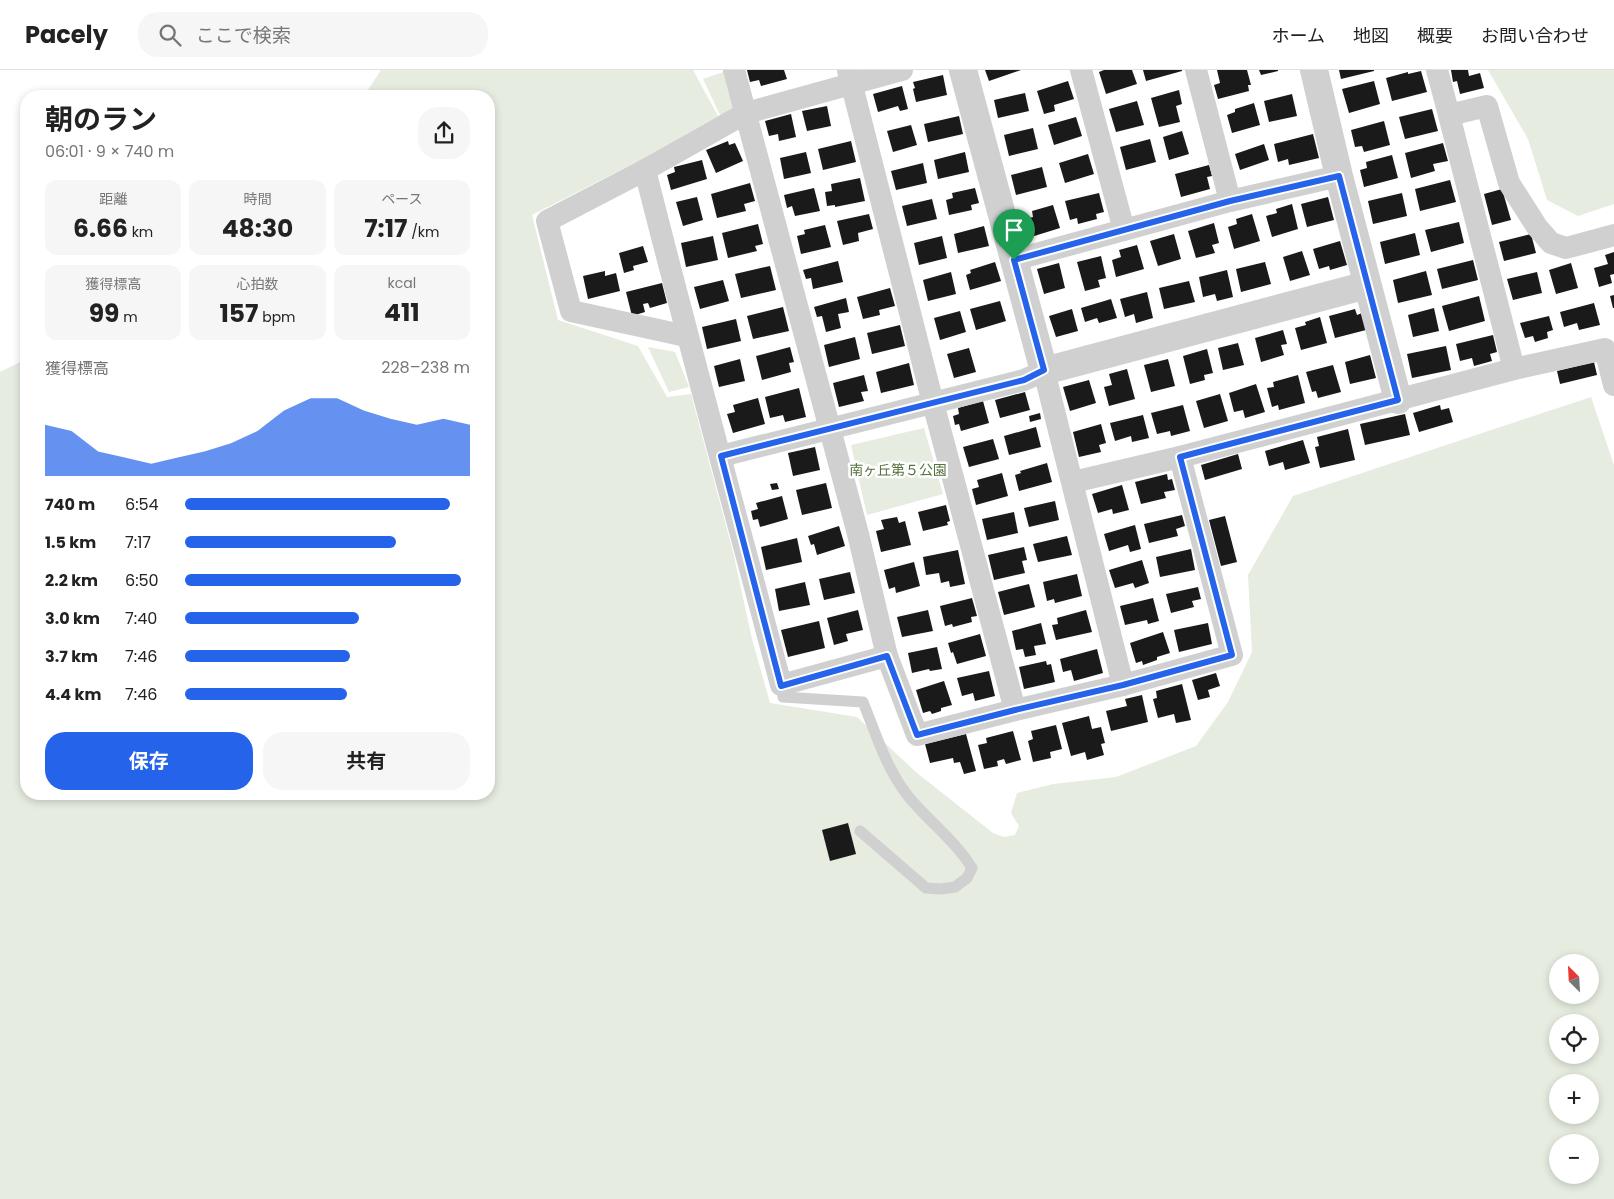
<!DOCTYPE html>
<html lang="ja">
<head>
<meta charset="utf-8">
<style>
  :root { --surface:#fff; --page:#f6f6f6; --text:#222; --muted:#767676; --line:#e0e0e0; --accent:#2563eb }
  body { margin:0; font-family:Poppins,"Noto Sans JP",sans-serif; background:var(--page); color:var(--text); height:100vh; display:flex; flex-direction:column; font-size:19px; white-space:nowrap }
  * { box-sizing:border-box; margin:0 }
  p { font-size:16px; color:var(--muted) }
  .icon { flex:none; width:28px; height:28px; fill:none; stroke:currentColor; stroke-width:2; stroke-linecap:round; stroke-linejoin:round }
  .map { position:relative; flex:1; overflow:hidden }
  .details { position:absolute; left:20px; top:20px; width:475px; height:710px; display:flex; flex-direction:column; background:var(--surface); border-radius:20px; box-shadow:0 2px 8px #0003 }
  .details>* { flex:none }
  .needle { width:32px; rotate:336deg }
  .fabs { position:absolute; left:1549px; top:884px; display:grid; gap:10px }
  .fabs a { display:grid; place-items:center; width:50px; height:50px; border-radius:50%; background:var(--surface); box-shadow:0 2px 8px #0003; font-size:25px }
  .pin { position:absolute; display:grid; place-items:center; width:42px; height:42px; color:#fff; margin:-51px -21px; border-radius:50% 50% 50% 0; rotate:-45deg; box-shadow:0 0 5px #0007 }
  .pin .icon { rotate:45deg }
  .round { display:grid; place-items:center; flex:none; width:52px; height:52px; border-radius:20px; background:var(--page) }
  .summary { display:flex; align-items:center; justify-content:space-between; height:85px; padding:0 25px }
  h1 { font-size:28px; font-weight:700; line-height:38px }
  .figures { display:grid; grid-template-columns:repeat(3,1fr); gap:8px; height:85px; padding:5px 25px }
  .figures div { display:grid; align-content:center; border-radius:12px; background:var(--page); text-align:center }
  .figures b { font-size:25px; font-weight:700 }
  .figures small { font-size:14px; font-weight:400 }
  .figures p { font-size:14px }
  .chart { height:140px; padding:10px 25px }
  .chart p { display:flex; justify-content:space-between }
  .chart svg { width:100%; height:90px; margin-top:5px; fill:var(--accent); opacity:.7 }
  .button { display:flex; gap:10px; margin-top:auto; padding:10px 25px }
  .button a { flex:1; height:58px; border-radius:20px; background:var(--accent); color:#fff; font-size:20px; font-weight:700; line-height:58px; text-align:center }
  .button a+a { background:var(--page); color:var(--text) }
  ul { padding:0 25px; list-style:none; font-size:16px }
  li { display:grid; grid-template-columns:80px 60px 1fr; align-items:center; height:38px }
  li i { height:12px; border-radius:6px; background:var(--accent) }
  header { display:flex; align-items:center; gap:30px; box-sizing:border-box; height:70px; padding:0 25px; background:var(--surface); border-bottom:1px solid var(--line) }
  header strong { font-size:24px }
  nav { display:flex; gap:28px; margin-inline-start:auto; font-size:18px }
  .search { width:350px; height:45px; background:var(--page); display:flex; align-items:center; gap:12px; box-sizing:border-box; padding:0 18px; border-radius:20px; color:var(--muted); font-size:19px }
  .map>svg:first-child { display:block }
</style>
</head>
<body>
<header>
<strong>Pacely</strong>
<div class="search"><svg class="icon" aria-label="search" viewBox="0 0 24 24"><circle cx="10" cy="10" r="6"/><path d="M15 15l6 6"/></svg>ここで検索</div>
<nav><a>ホーム</a><a>地図</a><a>概要</a><a>お問い合わせ</a></nav>
</header>
<div class="map">
<svg width="1614" height="1129" viewBox="0 0 1614 1129">
  <rect width="100%" height="100%" fill="#fff"/>
  <!-- green -->
  <g fill="#e6ecdf" fill-rule="evenodd">
    <path d="M381 0H693L718 46 646 87 532 145 558 250 638 276 667 327 691 324 733 482 752 569 770 633 857 647 917 703 993 763 1004 767 1015 765 1019 756 1011 743 1017 723 1053 714 1116 707 1196 676 1228 632 1252 582 1248 505 1293 426 1591 327 1614 395V1129H0V302L26 289V724H489V26H364ZM1558 892H1590V925H1558ZM1558 952H1590V985H1558ZM1558 1012H1590V1045H1558ZM1558 1072H1590V1105H1558Z"/>
    <polygon points="1488,0 1614,0 1614,134 1578,146 1547,130 1528,69"/>
    <polygon points="726,1 737,38 720,45 703,9"/>
    <polygon points="648,277 675,282 689,317 669,322"/>
    <polygon points="924,358 943,424 867,445 851,375"/>
  </g>
  <!-- building -->
  <g fill="#1a1a1a">
    <polygon points="747,0 784,0 787,9 761,16 759,10 750,12"/>
    <polygon points="985,0 1021,0 989,11"/>
    <polygon points="1104,0 1132,0 1137,14 1106,24 1099,2"/>
    <polygon points="1143,0 1182,0 1182,1 1146,11"/>
    <polygon points="1217,0 1247,0 1251,15 1248,15 1249,21 1218,29 1214,15 1220,13"/>
    <polygon points="1259,0 1278,0 1278,1 1261,5"/>
    <polygon points="1339,0 1374,0 1374,1 1341,9"/>
    <polygon points="1451,0 1468,0 1469,6 1480,3 1484,18 1460,24 1457,11 1453,12"/>
    <polygon points="1421,1 1427,22 1392,31 1386,8 1408,2 1408,4"/>
    <polygon points="943,5 947,25 916,32 913,19 915,18 913,12"/>
    <polygon points="1068,11 1074,29 1054,35 1055,41 1044,44 1037,21"/>
    <polygon points="1374,11 1380,34 1349,43 1342,19"/>
    <polygon points="902,16 908,39 900,41 898,36 878,42 873,24"/>
    <polygon points="1179,20 1182,34 1176,36 1180,52 1159,57 1151,28"/>
    <polygon points="1025,23 1029,41 998,48 994,30"/>
    <polygon points="1292,24 1297,46 1269,52 1264,31"/>
    <polygon points="1137,31 1144,55 1116,62 1109,39"/>
    <polygon points="1254,33 1260,55 1232,63 1227,45 1235,42 1235,39"/>
    <polygon points="827,36 831,56 807,61 802,41"/>
    <polygon points="1432,39 1438,61 1405,69 1399,47"/>
    <polygon points="791,44 796,67 779,71 778,64 769,66 765,51"/>
    <polygon points="959,46 963,64 928,72 924,54"/>
    <polygon points="1076,47 1082,66 1054,75 1048,55"/>
    <polygon points="1384,51 1390,75 1364,82 1362,76 1355,77 1351,60"/>
    <polygon points="911,55 917,75 893,82 887,61"/>
    <polygon points="1033,58 1038,79 1009,86 1004,65"/>
    <polygon points="1182,61 1189,84 1169,90 1163,67"/>
    <polygon points="1313,64 1319,88 1289,95 1288,89 1278,92 1274,74"/>
    <polygon points="1150,69 1156,92 1126,100 1120,77"/>
    <polygon points="728,71 729,75 735,73 743,91 716,103 706,80"/>
    <polygon points="851,71 856,92 823,100 818,79"/>
    <polygon points="1443,73 1448,91 1433,94 1435,101 1411,108 1405,83"/>
    <polygon points="1264,74 1269,90 1240,100 1235,84"/>
    <polygon points="806,82 811,103 784,109 780,88"/>
    <polygon points="965,82 969,102 938,109 934,90"/>
    <polygon points="1088,84 1094,104 1065,113 1059,93"/>
    <polygon points="1392,85 1398,108 1364,117 1360,100 1367,98 1366,92"/>
    <polygon points="702,90 707,109 671,120 667,105 675,102 674,97"/>
    <polygon points="923,93 927,113 896,120 891,101"/>
    <polygon points="1209,95 1212,106 1207,107 1210,119 1181,127 1175,104"/>
    <polygon points="1042,97 1047,117 1016,125 1011,105"/>
    <polygon points="860,108 865,131 835,137 835,135 827,136 825,122 832,121 831,114"/>
    <polygon points="1450,110 1456,132 1420,141 1415,119"/>
    <polygon points="750,113 755,131 744,134 746,141 717,148 711,124"/>
    <polygon points="814,118 820,141 795,146 792,136 787,138 784,125"/>
    <polygon points="975,118 979,133 971,135 972,140 949,145 946,130 953,128 952,123"/>
    <polygon points="1502,119 1511,150 1492,155 1484,124"/>
    <polygon points="1099,123 1104,142 1096,144 1097,149 1078,154 1077,148 1070,150 1065,131"/>
    <polygon points="1402,123 1407,146 1373,154 1368,131"/>
    <polygon points="697,127 703,150 683,156 676,132"/>
    <polygon points="1328,127 1334,150 1307,157 1301,134"/>
    <polygon points="932,129 937,149 907,156 902,136"/>
    <polygon points="1292,134 1298,159 1272,167 1266,146 1277,143 1276,139"/>
    <polygon points="1053,135 1060,158 1031,167 1026,149 1033,147 1032,141"/>
    <polygon points="869,144 873,159 858,163 859,171 843,175 837,151"/>
    <polygon points="1252,144 1260,171 1234,179 1228,157 1237,154 1236,149"/>
    <polygon points="1459,152 1464,173 1431,182 1425,160"/>
    <polygon points="1214,153 1219,173 1212,175 1215,183 1196,188 1188,161"/>
    <polygon points="758,154 763,174 755,176 757,181 728,188 722,163"/>
    <polygon points="825,155 831,177 801,184 797,166 805,164 804,160"/>
    <polygon points="984,156 989,176 958,183 954,164"/>
    <polygon points="1415,163 1420,185 1385,194 1380,172"/>
    <polygon points="1174,164 1181,189 1158,196 1150,171"/>
    <polygon points="1531,164 1536,183 1504,191 1499,172"/>
    <polygon points="713,166 718,190 686,197 681,173"/>
    <polygon points="942,166 947,188 919,195 914,173"/>
    <polygon points="1340,171 1347,195 1330,200 1329,196 1319,199 1313,179"/>
    <polygon points="1137,175 1144,199 1116,207 1112,190 1121,187 1119,180"/>
    <polygon points="643,176 648,192 633,196 634,200 624,203 619,183"/>
    <polygon points="1302,181 1310,205 1290,211 1283,187"/>
    <polygon points="1614,182 1614,204 1610,205 1612,213 1599,217 1594,198 1608,194 1605,185"/>
    <polygon points="1101,186 1106,208 1098,210 1100,217 1085,221 1077,192"/>
    <polygon points="1473,190 1478,210 1442,219 1437,199"/>
    <polygon points="838,191 843,212 813,219 811,208 806,209 803,200"/>
    <polygon points="995,192 1001,211 970,220 966,205 971,203 970,200"/>
    <polygon points="1265,192 1271,214 1241,222 1236,199"/>
    <polygon points="1059,193 1065,218 1044,224 1037,199"/>
    <polygon points="1571,193 1578,218 1556,224 1549,200"/>
    <polygon points="770,196 776,220 741,228 735,204"/>
    <polygon points="1227,200 1233,227 1217,231 1215,224 1203,227 1199,207"/>
    <polygon points="605,201 605,206 616,203 620,221 588,229 583,206"/>
    <polygon points="1426,201 1432,225 1398,233 1393,210"/>
    <polygon points="951,202 956,224 928,231 923,210"/>
    <polygon points="1537,202 1542,223 1513,230 1507,209"/>
    <polygon points="723,210 729,231 700,239 694,217"/>
    <polygon points="1189,211 1195,232 1164,239 1159,218"/>
    <polygon points="662,213 667,233 650,238 648,233 643,234 645,242 632,246 626,222"/>
    <polygon points="890,218 895,236 879,240 880,245 863,249 857,227"/>
    <polygon points="1147,222 1153,248 1136,253 1134,244 1125,247 1120,229"/>
    <polygon points="1614,225 1614,238 1613,238 1610,226"/>
    <polygon points="1479,226 1485,251 1449,261 1442,236"/>
    <polygon points="846,228 849,242 838,244 841,258 826,262 822,246 817,247 814,237"/>
    <polygon points="1111,229 1117,248 1099,253 1097,248 1085,252 1081,238"/>
    <polygon points="1000,231 1006,251 976,260 970,239"/>
    <polygon points="1594,233 1600,255 1579,260 1577,253 1564,257 1560,242"/>
    <polygon points="783,237 789,261 753,269 747,246"/>
    <polygon points="1434,238 1439,261 1413,267 1408,245"/>
    <polygon points="1072,239 1078,261 1056,267 1049,246"/>
    <polygon points="1355,239 1357,245 1362,243 1366,260 1335,268 1329,246"/>
    <polygon points="960,241 966,262 940,270 934,248"/>
    <polygon points="1549,246 1553,260 1547,262 1548,268 1535,272 1533,266 1525,268 1520,253"/>
    <polygon points="1320,247 1327,273 1301,280 1295,258 1306,255 1305,252"/>
    <polygon points="736,249 741,271 707,279 702,257"/>
    <polygon points="900,255 905,276 872,284 867,263"/>
    <polygon points="1283,260 1287,274 1281,275 1284,285 1261,292 1255,268"/>
    <polygon points="1493,265 1497,282 1490,284 1492,291 1474,296 1472,288 1460,291 1456,274"/>
    <polygon points="855,267 860,289 829,297 824,275"/>
    <polygon points="1238,273 1244,295 1223,300 1218,278"/>
    <polygon points="1446,276 1451,300 1412,308 1407,284"/>
    <polygon points="790,277 794,292 789,293 791,302 762,310 756,286"/>
    <polygon points="969,278 976,302 954,308 947,284"/>
    <polygon points="1207,279 1213,303 1204,305 1205,310 1190,314 1183,286"/>
    <polygon points="1370,285 1376,308 1350,314 1345,292"/>
    <polygon points="740,289 745,311 719,317 714,296"/>
    <polygon points="1168,289 1175,316 1151,322 1144,295"/>
    <polygon points="1594,292 1597,305 1560,314 1557,301"/>
    <polygon points="909,293 914,315 881,323 876,302"/>
    <polygon points="1333,295 1341,322 1318,328 1316,321 1312,322 1306,302"/>
    <polygon points="1127,299 1135,329 1109,336 1104,317 1112,315 1109,304"/>
    <polygon points="864,305 868,321 861,322 864,331 839,337 833,313"/>
    <polygon points="1298,305 1305,333 1279,340 1278,335 1272,337 1267,318 1274,317 1273,312"/>
    <polygon points="1089,310 1096,333 1070,341 1063,317"/>
    <polygon points="1256,314 1265,342 1245,348 1243,340 1234,342 1229,323"/>
    <polygon points="799,318 806,347 785,352 783,345 770,348 765,327"/>
    <polygon points="1025,322 1030,340 1000,348 995,330"/>
    <polygon points="1220,324 1228,351 1204,358 1196,331"/>
    <polygon points="758,328 765,354 733,363 727,344 735,342 733,335"/>
    <polygon points="983,331 989,353 961,361 959,354 955,355 953,346 959,344 958,338"/>
    <polygon points="1183,335 1190,361 1171,366 1170,361 1157,364 1151,343"/>
    <polygon points="1440,335 1441,340 1449,338 1453,352 1419,362 1413,343"/>
    <polygon points="1040,343 1041,349 1030,352 1029,346"/>
    <polygon points="1405,344 1410,365 1365,375 1360,354"/>
    <polygon points="1143,345 1149,368 1132,372 1131,366 1115,371 1110,353"/>
    <polygon points="1101,354 1106,373 1099,375 1101,382 1079,387 1073,362"/>
    <polygon points="1036,357 1041,377 1009,385 1004,366"/>
    <polygon points="1348,359 1355,390 1320,398 1315,377 1319,376 1317,367"/>
    <polygon points="993,369 999,389 969,397 963,377"/>
    <polygon points="1303,370 1310,393 1285,400 1283,392 1269,396 1265,381"/>
    <polygon points="815,377 820,400 793,406 788,383"/>
    <polygon points="1238,384 1242,399 1205,410 1201,395"/>
    <polygon points="1047,393 1052,412 1019,421 1015,405 1021,403 1020,401"/>
    <polygon points="1002,403 1008,426 976,435 972,419 979,417 977,410"/>
    <polygon points="1167,404 1168,410 1172,409 1175,420 1164,422 1166,428 1141,434 1135,412"/>
    <polygon points="777,413 779,419 772,420 770,414"/>
    <polygon points="826,413 832,438 802,445 796,420"/>
    <polygon points="1122,415 1129,440 1113,444 1112,439 1098,443 1092,424"/>
    <polygon points="782,426 788,449 760,457 758,449 753,450 751,441 758,439 756,433"/>
    <polygon points="1055,431 1059,450 1029,457 1024,438"/>
    <polygon points="946,435 950,451 947,452 948,455 923,461 918,442"/>
    <polygon points="1014,442 1018,463 987,470 982,449"/>
    <polygon points="1182,445 1185,456 1176,459 1178,466 1149,473 1144,454"/>
    <polygon points="1225,446 1237,492 1221,496 1209,450"/>
    <polygon points="897,447 899,453 905,451 911,475 881,482 876,461 884,459 881,450"/>
    <polygon points="1135,455 1141,479 1130,482 1128,475 1109,481 1104,464"/>
    <polygon points="839,456 845,476 817,485 814,474 811,475 808,466"/>
    <polygon points="1067,466 1072,485 1038,492 1033,474"/>
    <polygon points="797,468 802,492 766,500 761,477"/>
    <polygon points="1024,477 1027,490 1022,491 1025,503 994,510 988,485"/>
    <polygon points="1191,479 1195,500 1160,507 1156,487"/>
    <polygon points="958,480 965,514 950,517 949,511 941,513 939,503 926,505 923,487"/>
    <polygon points="1142,490 1149,513 1135,518 1133,513 1115,518 1109,500"/>
    <polygon points="914,492 920,516 896,523 895,517 889,519 884,500"/>
    <polygon points="850,502 855,523 824,530 819,509"/>
    <polygon points="1077,504 1082,526 1055,533 1054,529 1047,531 1043,512"/>
    <polygon points="805,512 810,535 779,541 775,519"/>
    <polygon points="1029,514 1035,537 1004,545 998,522"/>
    <polygon points="1198,517 1201,529 1192,531 1194,537 1171,543 1166,524"/>
    <polygon points="972,528 977,546 971,547 972,552 953,557 952,554 945,556 940,536"/>
    <polygon points="1153,528 1159,551 1148,554 1147,550 1125,555 1120,536"/>
    <polygon points="858,540 863,560 846,564 848,571 834,575 827,548"/>
    <polygon points="928,540 933,561 902,567 897,547"/>
    <polygon points="1086,540 1092,562 1056,570 1052,555 1058,554 1057,548"/>
    <polygon points="819,551 825,578 788,587 781,560"/>
    <polygon points="1041,553 1046,574 1034,576 1036,585 1025,587 1023,579 1016,580 1012,561"/>
    <polygon points="1208,553 1212,574 1179,582 1174,560"/>
    <polygon points="1163,562 1170,583 1157,587 1157,590 1143,595 1142,591 1136,593 1130,573"/>
    <polygon points="980,564 986,586 957,594 953,582 951,583 948,573"/>
    <polygon points="937,577 942,599 930,601 929,599 912,603 908,583"/>
    <polygon points="1097,579 1103,603 1074,611 1071,600 1063,602 1060,589"/>
    <polygon points="1046,591 1047,595 1051,594 1055,612 1024,619 1019,597"/>
    <polygon points="989,601 995,626 975,631 973,623 962,626 957,608"/>
    <polygon points="1216,603 1220,616 1208,620 1210,627 1198,630 1192,610"/>
    <polygon points="944,611 952,635 941,638 941,641 932,644 930,641 923,643 916,620"/>
    <polygon points="1182,614 1191,650 1176,653 1174,644 1158,648 1153,629 1157,628 1156,621"/>
    <polygon points="1142,625 1148,652 1111,661 1106,641 1127,636 1125,629"/>
    <polygon points="1089,646 1092,659 1101,657 1105,673 1101,674 1104,685 1087,690 1085,682 1071,686 1062,653"/>
    <polygon points="1056,655 1062,679 1050,682 1051,688 1033,692 1028,671 1033,669 1031,661"/>
    <polygon points="1013,661 1021,690 1006,694 1004,689 997,691 998,696 984,699 978,675 987,673 986,668"/>
    <polygon points="966,664 976,701 964,704 960,692 954,693 953,688 930,693 925,674"/>
    <polygon points="848,753 856,784 830,791 822,760"/>
  </g>
  <g fill="none" stroke-linecap="round" stroke-linejoin="round">
    <!-- service -->
    <path stroke="#d0d0d0" stroke-width="11" d="M781 615 783 627 863 632C876 664 886 698 908 726 928 751 955 770 972 798L967 808 955 817 941 819 926 818 860 761"/>
    <!-- minor -->
    <g stroke="#d0d0d0" stroke-width="22">
      <polyline points="734,0 858,464 887,586 917,665 1015,640 1123,615 1232,585 1180,387 1514,299 1605,279 1614,315"/>
      <polyline points="848,0 933,333 1015,640"/>
      <polyline points="1081,0 1124,160"/>
      <polyline points="1196,0 1230,131"/>
      <polyline points="1437,0 1449,45 1487,36 1509,113 1537,157 1551,173 1566,178 1614,165"/>
      <polyline points="1449,45 1514,299"/>
      <path d="M645 100C688 272 736 444 781 615L887 586"/>
      <polyline points="1014,190 1230,131 1339,106"/>
      <polyline points="686,266 571,241 547,151 645,100 746,43 902,0"/>
      <polyline points="721,386 1024,310 1044,301 1123,615"/>
      <polyline points="1073,412 1180,387"/>
    </g>
    <!-- tertiary -->
    <g stroke="#d0d0d0" stroke-width="28">
      <polyline points="963,0 1044,301 1367,215"/>
      <polyline points="1314,0 1339,106 1398,330"/>
    </g>
  </g>
  <g fill="none" stroke-linecap="round" stroke-linejoin="round">
    <!-- route casing -->
    <g stroke="#fff" stroke-width="10">
      <polygon id="route" points="1339,106 1398,330 1180,387 1232,585 1123,615 1015,640 917,665 887,586 781,616 721,386 1024,310 1044,300 1014,190 1230,131"/>
    </g>
    <!-- route -->
    <use href="#route" stroke="#2563eb" stroke-width="6"/>
  </g>
  <g text-anchor="middle" dominant-baseline="central" stroke-width="5" stroke-linejoin="round" paint-order="stroke">
    <!-- park labels -->
    <g font-size="14" fill="#56703f" stroke="#fff">
      <text x="898" y="400">南ヶ丘第５公園</text>
    </g>
  </g>
</svg>
<div class="fabs">
<a><svg class="needle" viewBox="-14 -14 28 28"><path d="M0-13l5 13h-10z" fill="#e53935"/><path d="M0 13l5-13h-10z" fill="#767676"/></svg></a>
<a><svg class="icon" aria-label="locate" viewBox="0 0 24 24"><circle cx="12" cy="12" r="6"/><path d="M12 2v4M12 18v4M2 12h4M18 12h4"/></svg></a>
<a>+</a>
<a>−</a>
</div>
<div class="pin" style="left:1014px;top:190px;background:#1e9e55"><svg class="icon" aria-label="arrive" viewBox="0 0 24 24"><path d="M6 21V4h12l-3 4 3 4H6"/></svg></div>
<section class="details">
<div class="summary"><div><h1>朝のラン</h1><p>06:01 · 9 × 740 m</p></div><a class="round"><svg class="icon" aria-label="share" viewBox="0 0 24 24"><path d="M12 15V3M7 8l5-5 5 5M5 13v7h14v-7"/></svg></a></div>
<div class="figures">
<div><p>距離</p><b>6.66<small> km</small></b></div>
<div><p>時間</p><b>48:30</b></div>
<div><p>ペース</p><b>7:17<small> /km</small></b></div>
</div>
<div class="figures">
<div><p>獲得標高</p><b>99<small> m</small></b></div>
<div><p>心拍数</p><b>157<small> bpm</small></b></div>
<div><p>kcal</p><b>411</b></div>
</div>
<div class="chart"><p><span>獲得標高</span>228–238 m</p>
<svg viewBox="0 0 160 44" preserveAspectRatio="none"><path d="M0 44V19L10 22L20 32L30 35L40 38L50 35L60 32L70 28L80 22L90 12L100 6L110 6L120 12L130 16L140 19L150 16L160 19V44z"/></svg>
</div>
<ul>
<li><b>740 m</b>6:54<i style="width:93%"></i></li>
<li><b>1.5 km</b>7:17<i style="width:74%"></i></li>
<li><b>2.2 km</b>6:50<i style="width:97%"></i></li>
<li><b>3.0 km</b>7:40<i style="width:61%"></i></li>
<li><b>3.7 km</b>7:46<i style="width:58%"></i></li>
<li><b>4.4 km</b>7:46<i style="width:57%"></i></li>
</ul>
<div class="button"><a>保存</a><a>共有</a></div>
</section>
</div>
</body>
</html>
